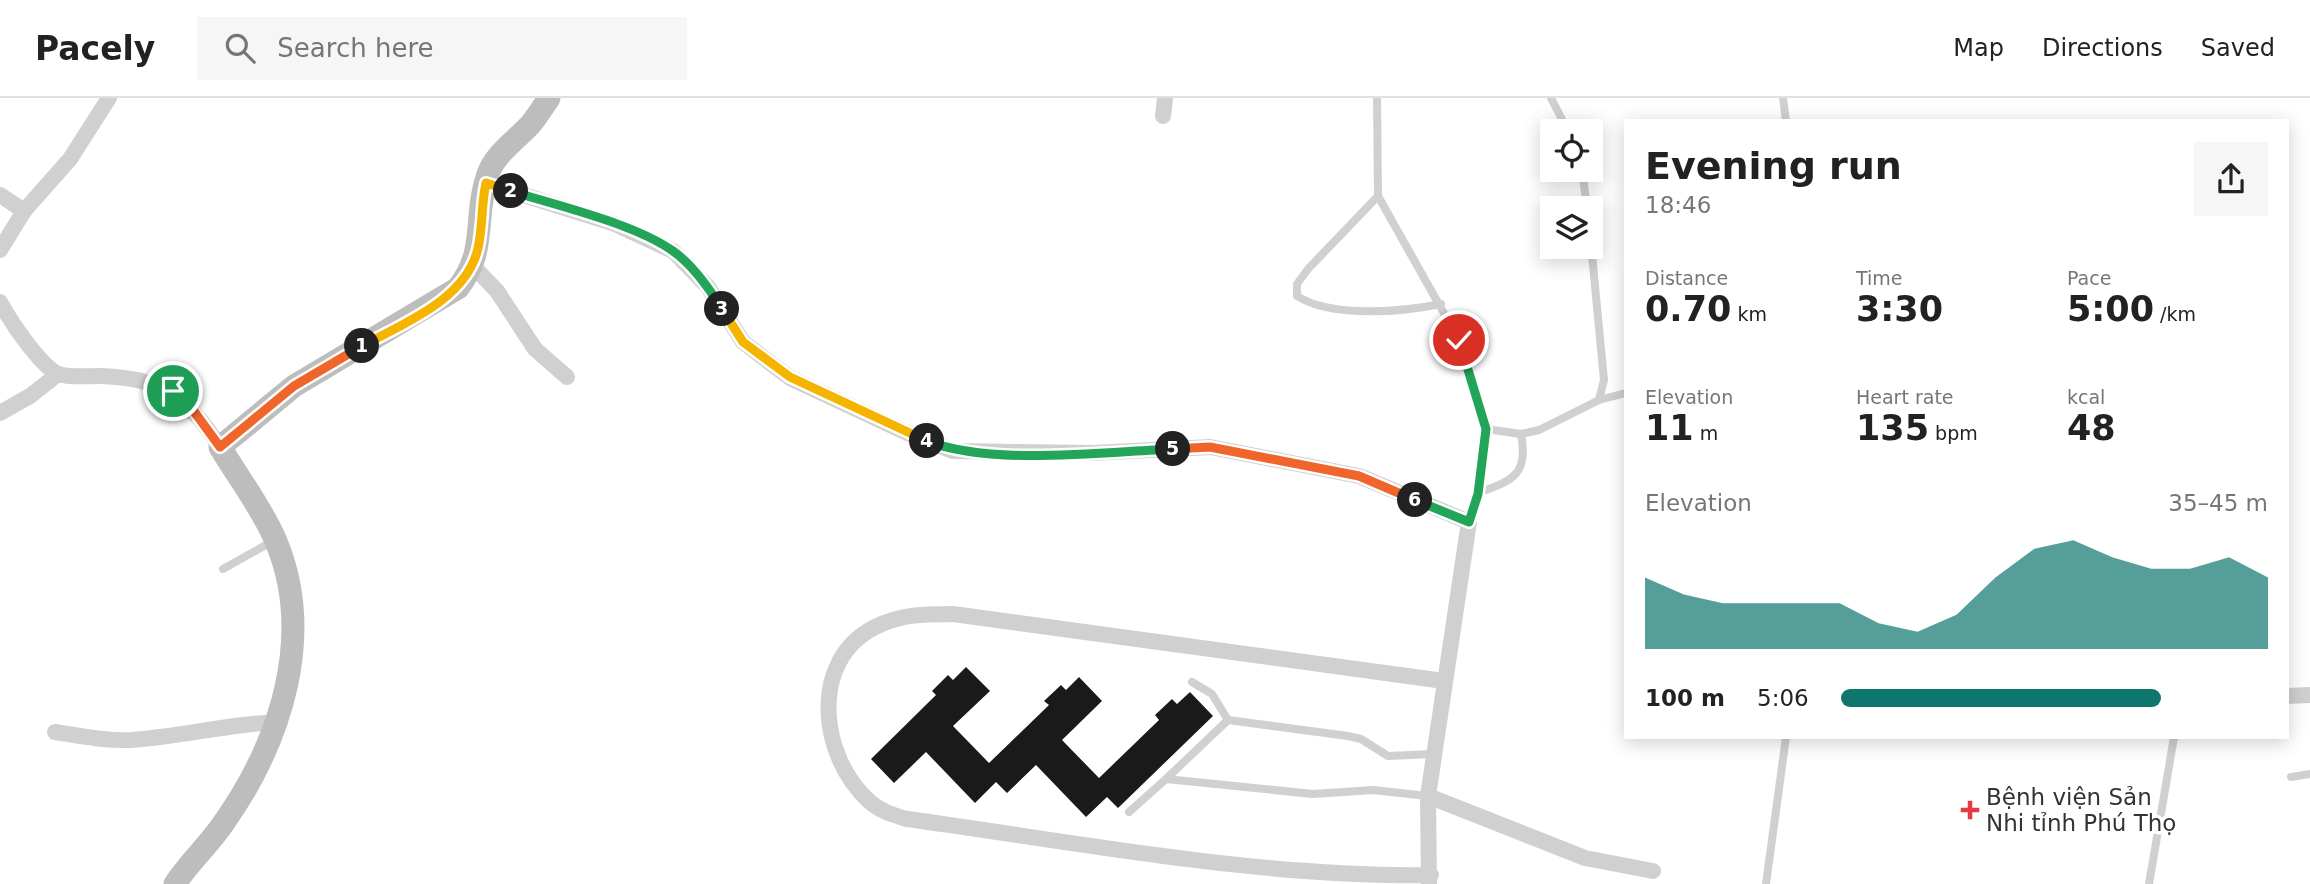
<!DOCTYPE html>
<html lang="en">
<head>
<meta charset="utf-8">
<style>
  :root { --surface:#fff; --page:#f6f6f6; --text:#222; --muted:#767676; --line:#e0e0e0; --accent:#0f766e }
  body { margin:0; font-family:"DejaVu Sans",sans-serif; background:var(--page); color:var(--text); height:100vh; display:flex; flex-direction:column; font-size:26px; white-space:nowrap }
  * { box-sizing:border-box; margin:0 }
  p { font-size:23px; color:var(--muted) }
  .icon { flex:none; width:38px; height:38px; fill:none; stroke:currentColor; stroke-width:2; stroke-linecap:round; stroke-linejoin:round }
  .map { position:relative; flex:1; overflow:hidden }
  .side { position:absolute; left:1624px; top:21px; width:665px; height:620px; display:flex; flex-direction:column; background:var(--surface); border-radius:0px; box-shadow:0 4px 18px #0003 }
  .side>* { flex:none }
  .fabs { position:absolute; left:1540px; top:21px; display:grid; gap:14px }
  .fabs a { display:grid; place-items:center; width:63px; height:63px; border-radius:0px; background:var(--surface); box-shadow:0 4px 18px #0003; font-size:35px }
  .pin { position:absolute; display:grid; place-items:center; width:60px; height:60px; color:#fff; margin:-30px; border:4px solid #fff; border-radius:50%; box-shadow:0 2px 7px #0007 }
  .km { position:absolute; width:35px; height:35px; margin:-18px; border-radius:50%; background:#222; color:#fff; font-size:19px; line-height:35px; text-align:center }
  .round { display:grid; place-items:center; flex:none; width:74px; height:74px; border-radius:0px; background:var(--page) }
  .overview { display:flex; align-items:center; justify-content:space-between; height:119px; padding:0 21px }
  h1 { font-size:38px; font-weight:800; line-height:52px }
  .metrics { display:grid; grid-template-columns:repeat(3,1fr); gap:10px; height:119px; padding:7px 21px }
  .metrics div { display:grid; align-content:center }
  .metrics b { font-size:35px; font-weight:800 }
  .metrics small { font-size:19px; font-weight:400 }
  .metrics p { font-size:19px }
  .chart { height:196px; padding:14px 21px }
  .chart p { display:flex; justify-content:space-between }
  .chart svg { width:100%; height:126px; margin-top:7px; fill:var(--accent); opacity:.7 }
  ul { padding:0 21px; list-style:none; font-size:23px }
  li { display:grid; grid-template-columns:112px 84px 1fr; align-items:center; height:52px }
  li i { height:18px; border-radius:9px; background:var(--accent) }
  header { display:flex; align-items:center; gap:42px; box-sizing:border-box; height:98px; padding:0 35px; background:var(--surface); border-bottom:2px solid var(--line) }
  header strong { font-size:33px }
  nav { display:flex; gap:38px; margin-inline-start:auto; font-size:24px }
  .search { width:490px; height:63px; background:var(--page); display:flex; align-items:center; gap:18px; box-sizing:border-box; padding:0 24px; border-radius:0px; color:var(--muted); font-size:26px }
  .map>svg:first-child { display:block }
</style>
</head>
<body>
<header>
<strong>Pacely</strong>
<div class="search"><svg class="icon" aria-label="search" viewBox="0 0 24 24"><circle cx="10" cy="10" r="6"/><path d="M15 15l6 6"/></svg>Search here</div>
<nav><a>Map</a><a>Directions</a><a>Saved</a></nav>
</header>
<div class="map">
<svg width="2310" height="786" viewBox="0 0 2310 786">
  <rect width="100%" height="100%" fill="#fff"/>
  <!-- building -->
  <polygon fill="#1a1a1a" points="966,569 990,593 953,628 989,665 1049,607 1044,603 1061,587 1066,592 1079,579 1102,603 1062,642 1099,680 1159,622 1155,617 1172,601 1177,606 1190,594 1213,618 1118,710 1107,699 1086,719 1036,667 1007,695 996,684 975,705 926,654 894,685 871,661 936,597 932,593 948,577 953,582"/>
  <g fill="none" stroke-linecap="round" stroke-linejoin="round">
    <!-- lane -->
    <g stroke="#d0d0d0" stroke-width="8">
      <polyline points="1377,0 1378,98 1459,242 1486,331 1477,395 1469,424"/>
      <polyline points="1551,0 1568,33"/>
      <polyline points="1783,0 1786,23"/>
      <polyline points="1582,72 1587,110"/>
      <path d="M1378 98 1308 171 1297 186V198C1331 220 1402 214 1441 206"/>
      <polyline points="1599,302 1626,295"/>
      <polyline points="1486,331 1521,336 1539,332 1599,302 1604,282 1591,146"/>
      <path d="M1477 395C1513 383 1529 376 1521 336"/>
      <polyline points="223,471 273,443"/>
      <polyline points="1192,584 1212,596 1228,622 1348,638 1361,641 1388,658 1433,656"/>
      <polyline points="2291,679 2310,676"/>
      <polyline points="1166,681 1228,622"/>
      <polyline points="1129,714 1166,681 1313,696 1373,692 1428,698"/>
      <polyline points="1766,786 1786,639"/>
      <polyline points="2149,786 2174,639"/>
    </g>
    <!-- street -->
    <g stroke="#d0d0d0" stroke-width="16">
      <polyline points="1163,18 1165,0"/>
      <polyline points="486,85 615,126 673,153 708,189 743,244 790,280 903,333 953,353 1093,355 1210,349 1359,378 1469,424 1428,698 1429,786"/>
      <polyline points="0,97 24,113"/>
      <polyline points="0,152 24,113 70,61 109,0"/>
      <polyline points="473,168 497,193 535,251 567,279"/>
      <path d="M0 204C11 224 37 263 56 275 67 280 87 278 99 278 161 279 187 298 220 349"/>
      <polyline points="0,315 30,298 58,276"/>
      <polyline points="2287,598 2310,597"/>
      <path d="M55 634C80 638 105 643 131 642 180 639 228 626 277 624"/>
      <polyline points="1428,698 1585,760 1653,773"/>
      <path d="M1431 777C1261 780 1076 744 907 721 893 717 880 713 869 703 820 659 808 563 875 529 901 516 926 516 953 516L1444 583"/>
    </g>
    <!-- secondary -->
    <path stroke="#bdbdbd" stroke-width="23" d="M175 786C190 763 210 746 225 723 281 643 316 536 275 441 261 409 238 379 220 349L294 288 458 190C488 152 473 118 488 76 495 56 516 42 530 27 537 19 543 9 549 0"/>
  </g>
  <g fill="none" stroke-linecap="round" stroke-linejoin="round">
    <!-- split-1 casing -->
    <g stroke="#fff" stroke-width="14">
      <polyline id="split-1" points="173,293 193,312 220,349 294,288 362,248"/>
    </g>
    <!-- split-2 casing -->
    <g stroke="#fff" stroke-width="14">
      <path id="split-2" d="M362 248C404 225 467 201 478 150 483 129 481 107 486 85L511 93"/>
    </g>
    <!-- split-3 casing -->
    <g stroke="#fff" stroke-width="14">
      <path id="split-3" d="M511 93C558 108 633 125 673 153 693 167 709 190 722 211"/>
    </g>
    <!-- split-4 casing -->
    <g stroke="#fff" stroke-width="14">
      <polyline id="split-4" points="722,211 743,244 790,279 927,343"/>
    </g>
    <!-- split-5 casing -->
    <g stroke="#fff" stroke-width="14">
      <path id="split-5" d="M927 343C992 368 1102 354 1173 351"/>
    </g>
    <!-- split-6 casing -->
    <g stroke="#fff" stroke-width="14">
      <polyline id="split-6" points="1173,351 1210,349 1359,378 1415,402"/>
    </g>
    <!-- split-7 casing -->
    <g stroke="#fff" stroke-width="14">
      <polyline id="split-7" points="1415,402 1469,424 1478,396 1486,331 1459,242"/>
    </g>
    <!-- split-1 -->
    <use href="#split-1" stroke="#f0652b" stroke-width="9"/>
    <!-- split-2 -->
    <use href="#split-2" stroke="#f5b400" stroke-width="9"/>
    <!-- split-3 -->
    <use href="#split-3" stroke="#22a559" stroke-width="9"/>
    <!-- split-4 -->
    <use href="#split-4" stroke="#f5b400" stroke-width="9"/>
    <!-- split-5 -->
    <use href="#split-5" stroke="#22a559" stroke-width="9"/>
    <!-- split-6 -->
    <use href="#split-6" stroke="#f0652b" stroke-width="9"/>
    <!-- split-7 -->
    <use href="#split-7" stroke="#22a559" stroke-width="9"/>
  </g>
  <!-- markers -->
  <path fill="#e63946" stroke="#fff" stroke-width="2.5" d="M1966.5 701.5h7v7h7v7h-7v7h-7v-7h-7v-7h7z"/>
  <g text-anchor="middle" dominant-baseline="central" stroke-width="7" stroke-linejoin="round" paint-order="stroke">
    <!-- poi labels -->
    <g font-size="23" fill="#333" stroke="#fff" text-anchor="start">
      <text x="1986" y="699">Bệnh viện Sản<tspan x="1986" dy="26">Nhi tỉnh Phú Thọ</tspan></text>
    </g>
  </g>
</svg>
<div class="fabs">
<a><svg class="icon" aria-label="locate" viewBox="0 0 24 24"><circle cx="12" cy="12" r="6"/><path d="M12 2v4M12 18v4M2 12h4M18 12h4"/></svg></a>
<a><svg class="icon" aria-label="layers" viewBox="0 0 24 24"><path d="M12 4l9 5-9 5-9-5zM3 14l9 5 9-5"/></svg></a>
</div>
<div class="pin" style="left:173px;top:293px;background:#1e9e55"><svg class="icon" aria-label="arrive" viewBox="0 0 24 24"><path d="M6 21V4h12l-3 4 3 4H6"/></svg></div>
<div class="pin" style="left:1459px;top:242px;background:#d93025"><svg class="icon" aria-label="check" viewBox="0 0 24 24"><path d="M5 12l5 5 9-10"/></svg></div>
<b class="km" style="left:362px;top:248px">1</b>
<b class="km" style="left:511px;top:93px">2</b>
<b class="km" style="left:722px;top:211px">3</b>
<b class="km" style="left:927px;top:343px">4</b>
<b class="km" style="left:1173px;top:351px">5</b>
<b class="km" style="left:1415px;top:402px">6</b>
<section class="side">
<div class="overview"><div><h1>Evening run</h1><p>18:46</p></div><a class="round"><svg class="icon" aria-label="share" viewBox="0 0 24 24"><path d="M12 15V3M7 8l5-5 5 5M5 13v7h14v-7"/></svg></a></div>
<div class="metrics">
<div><p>Distance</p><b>0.70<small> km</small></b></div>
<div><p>Time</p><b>3:30</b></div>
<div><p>Pace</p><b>5:00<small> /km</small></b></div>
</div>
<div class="metrics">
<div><p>Elevation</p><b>11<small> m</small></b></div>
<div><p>Heart rate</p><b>135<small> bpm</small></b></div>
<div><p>kcal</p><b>48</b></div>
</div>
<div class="chart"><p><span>Elevation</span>35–45 m</p>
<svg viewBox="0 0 160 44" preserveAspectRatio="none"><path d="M0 44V19L10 25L20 28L30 28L40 28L50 28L60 35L70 38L80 32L90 19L100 9L110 6L120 12L130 16L140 16L150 12L160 19V44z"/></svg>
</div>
<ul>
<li><b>100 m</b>5:06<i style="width:75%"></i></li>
</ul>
</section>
</div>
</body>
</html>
